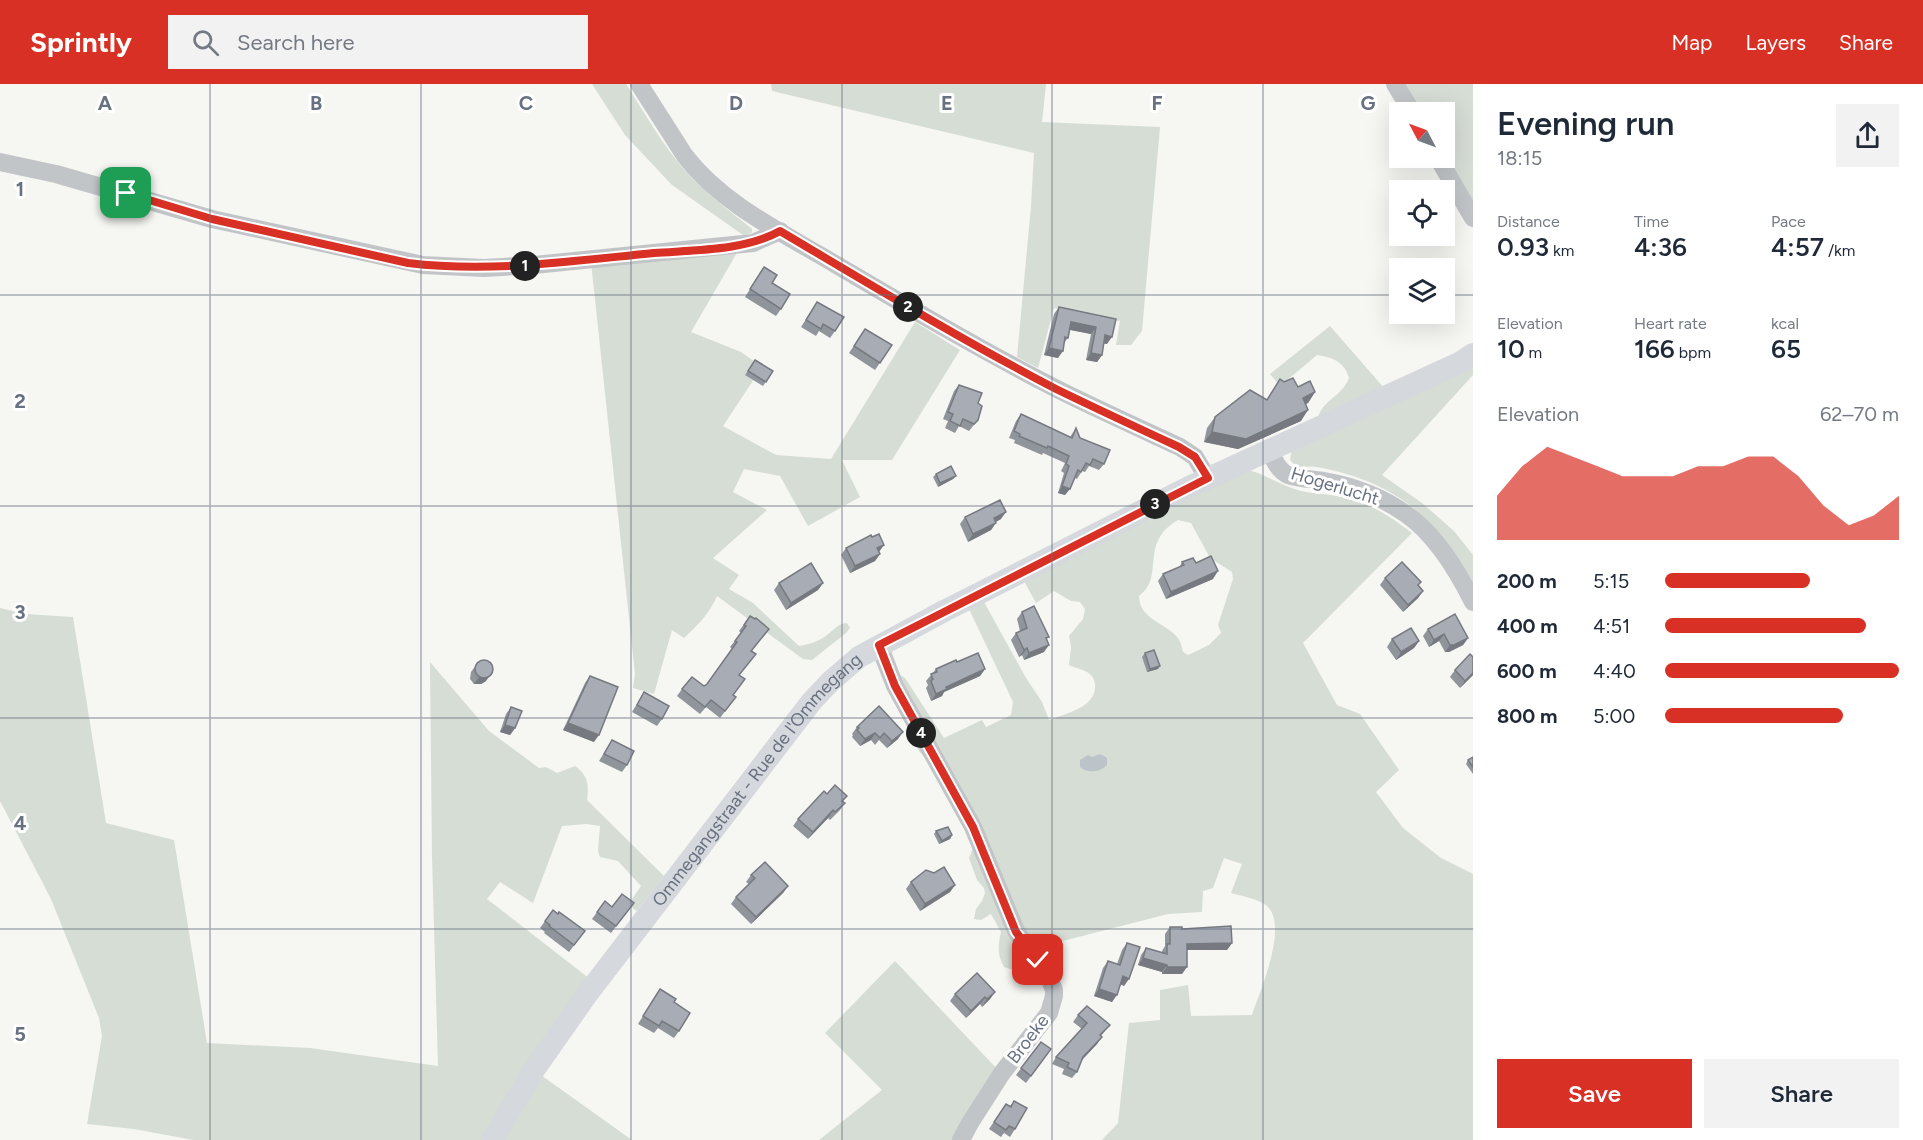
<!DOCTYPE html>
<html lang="en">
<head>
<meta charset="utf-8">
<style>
  :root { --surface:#fff; --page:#f2f2f3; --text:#1f2937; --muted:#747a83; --accent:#d93025 }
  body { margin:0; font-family:Figtree,sans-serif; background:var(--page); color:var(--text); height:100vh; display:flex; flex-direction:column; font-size:22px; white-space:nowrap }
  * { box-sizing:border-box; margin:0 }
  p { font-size:20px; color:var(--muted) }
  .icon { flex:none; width:33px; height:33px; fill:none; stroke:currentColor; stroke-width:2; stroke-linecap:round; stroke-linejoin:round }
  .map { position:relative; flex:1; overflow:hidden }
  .side { display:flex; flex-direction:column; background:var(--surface); width:450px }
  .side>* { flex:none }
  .needle { width:39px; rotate:311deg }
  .buttons { position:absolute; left:1389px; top:18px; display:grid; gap:12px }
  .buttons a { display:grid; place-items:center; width:66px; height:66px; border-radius:0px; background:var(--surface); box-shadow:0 6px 24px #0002; font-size:30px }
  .pin { position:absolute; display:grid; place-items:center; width:51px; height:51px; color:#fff; margin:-26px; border-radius:12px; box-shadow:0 3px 9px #0006 }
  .km { position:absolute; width:30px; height:30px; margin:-15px; border-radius:50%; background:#222; color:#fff; font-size:16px; line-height:30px; text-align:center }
  .round { display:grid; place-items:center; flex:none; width:63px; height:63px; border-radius:0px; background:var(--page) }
  .head { display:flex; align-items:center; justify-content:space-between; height:102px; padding:0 24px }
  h1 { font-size:33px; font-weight:600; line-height:45px }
  .stats { display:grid; grid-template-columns:repeat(3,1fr); gap:9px; height:102px; padding:6px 24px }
  .stats div { display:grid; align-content:center }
  .stats b { font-size:26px; font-weight:600 }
  .stats small { font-size:16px; font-weight:400 }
  .stats p { font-size:16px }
  .chart { height:168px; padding:12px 24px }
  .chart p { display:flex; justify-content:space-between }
  .chart svg { width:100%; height:108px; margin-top:6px; fill:var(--accent); opacity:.7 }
  .cta { display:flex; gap:12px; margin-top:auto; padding:12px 24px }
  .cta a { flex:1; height:69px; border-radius:0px; background:var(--accent); color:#fff; font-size:24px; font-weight:600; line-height:69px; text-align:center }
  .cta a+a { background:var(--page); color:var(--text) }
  ul { padding:0 24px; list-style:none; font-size:20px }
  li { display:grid; grid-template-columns:96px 72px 1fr; align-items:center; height:45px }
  li i { height:15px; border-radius:8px; background:var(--accent) }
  header { display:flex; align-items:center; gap:36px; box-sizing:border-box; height:84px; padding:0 30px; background:var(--accent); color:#fff }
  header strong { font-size:28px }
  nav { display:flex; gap:33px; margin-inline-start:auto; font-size:21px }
  .search { width:420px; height:54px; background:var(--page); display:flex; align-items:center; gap:15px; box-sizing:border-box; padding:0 21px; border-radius:0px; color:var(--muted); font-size:22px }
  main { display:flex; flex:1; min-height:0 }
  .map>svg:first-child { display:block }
</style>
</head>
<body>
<header>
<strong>Sprintly</strong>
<div class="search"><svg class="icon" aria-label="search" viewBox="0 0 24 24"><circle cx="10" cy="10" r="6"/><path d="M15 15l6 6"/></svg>Search here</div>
<nav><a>Map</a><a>Layers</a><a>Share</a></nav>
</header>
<main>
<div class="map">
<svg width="1473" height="1056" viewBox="0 0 1473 1056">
  <rect width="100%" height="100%" fill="#f6f6f3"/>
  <!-- green -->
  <g fill="#d6ddd5" fill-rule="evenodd">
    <path d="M592 0H626C646 31 664 64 689 91 708 111 731 128 752 145V149L743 151 672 101 625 51Z"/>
    <polygon points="771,0 1046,0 1042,38 1160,43 1142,247 1131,261 1116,261 1120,237 1054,224 1038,284 1017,273 1031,122 1034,69 772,7"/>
    <polygon points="1400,0 1473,0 1473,126 1444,74 1444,28 1416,28"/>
    <path d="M738 167 691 248 741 268 762 283 723 342 776 371 831 375 915 238 960 266 892 376H842L860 413 808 442 780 392 744 385 733 408 767 426 713 474 739 491 729 505 753 519 799 562C809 560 818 558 827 551 834 546 837 540 847 539L850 544 846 549 812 576 803 575 717 512C709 530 698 541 684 554L672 546 654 610 633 604 635 590 591 178Z"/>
    <path d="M1330 242 1385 305 1317 337C1321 316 1342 313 1349 294 1345 278 1332 273 1317 271L1280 302 1270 290Z"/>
    <path d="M1473 276V291L1382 391 1422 419 1454 447 1473 471V502C1462 485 1452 467 1440 451 1412 413 1362 390 1316 383 1310 382 1303 383 1297 383L1290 376 1292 364Z"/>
    <path d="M1244 385C1264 389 1281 402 1301 407 1314 410 1329 410 1342 413 1369 418 1391 433 1412 449L1303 559 1337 621 1360 630 1399 686 1376 708 1403 744 1441 774 1473 790V1056H1102L1118 1039 1129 939 1160 936V906L1188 901 1191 932 1252 931C1260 907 1289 842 1267 822 1259 815 1241 812 1231 809L1242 780 1224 774 1213 804 1203 807 1202 828 1168 830 1043 862 1033 874 1048 896 1040 901 1017 887 1004 883C997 871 998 861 1001 848L991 830 981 836 974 835 976 825 982 817 985 809 984 804 977 796 969 774 974 762 930 679 919 667 889 607 900 591 905 594 944 654 982 636 986 643 1011 631 1013 618 969 525 984 518 1026 594 1042 618 1049 636C1067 629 1097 623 1095 600 1094 594 1092 591 1087 588 1082 585 1075 584 1069 581L1071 563 1069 552 1083 535 1085 525 1080 518 1071 517 1054 507 1036 519 1024 497ZM1178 436 1191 439 1210 474 1232 488 1233 495 1218 541 1221 549 1209 561 1188 571 1183 568C1182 564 1181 558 1178 554 1166 539 1139 535 1139 512 1166 492 1138 459 1178 436Z"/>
    <path d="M0 524 25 530 73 533 106 739 174 756 207 959 310 964 438 982 432 773 430 578 489 647 539 684 546 683 557 689 575 682C588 691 589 701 587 716L664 792 637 827 628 821 641 802 618 777 600 773 598 767 600 742 586 740 562 742 533 819 500 798 487 815 590 895 485 1056H193L134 1045 87 1040 102 952 99 934 51 815 0 717Z"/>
    <polygon points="895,877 999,987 956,1056 819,1056 882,1006 825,949"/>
    <polygon points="538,989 632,1056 497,1056"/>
  </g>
  <!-- water -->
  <path fill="#bcc3c9" d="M1100 670 1107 674V681C1100 688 1088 690 1080 683V676L1088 671 1092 673Z"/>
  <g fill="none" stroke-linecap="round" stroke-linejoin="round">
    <!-- minor -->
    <g stroke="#c2c5c8" stroke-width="18">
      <path d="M639 0 685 72C723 121 783 149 835 180 908 223 981 266 1057 305 1097 325 1139 344 1180 363L1195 373 1208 395"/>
      <polyline points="1395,0 1412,28"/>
      <polyline points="1438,74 1473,134"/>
      <polyline points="0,78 56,90 212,135 423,181 484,184 534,181 753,159 780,147"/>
      <path d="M1270 365C1272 374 1279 387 1288 391 1298 395 1313 395 1324 397 1353 402 1382 413 1406 430 1435 450 1457 486 1473 518"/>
      <polyline points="879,561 895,602 973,743 1016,847 1048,891 1054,906 1054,912 1049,929 1002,989 970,1039 961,1056"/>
    </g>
    <!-- major -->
    <path stroke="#d5d8dc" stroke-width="22" id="s1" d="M492 1056 534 986 588 909 812 617 831 597 859 573 944 527 1189 403 1461 278 1473 270"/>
  </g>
  <!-- wall -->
  <g fill="#90959c">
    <polygon points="764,183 772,199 781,225 776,232 745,213"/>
    <polygon points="817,218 835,247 830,254 819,247 816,252 801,243"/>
    <polygon points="1059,223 1116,235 1107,260 1104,259 1102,271 1097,278 1086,276 1091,250 1070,246 1068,254 1064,259 1058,274 1044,271 1054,230"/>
    <polygon points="865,245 892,261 875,286 849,269"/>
    <polygon points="755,276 773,287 763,302 745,291"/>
    <polygon points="1280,295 1298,303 1315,308 1308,319 1306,320 1301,337 1238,365 1204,358 1207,344 1215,333 1267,316"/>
    <polygon points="959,301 978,319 978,336 969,347 959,342 955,349 945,344 948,337 943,335 954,307"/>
    <polygon points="1021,330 1070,353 1076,344 1080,354 1104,380 1099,386 1089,382 1085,388 1082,387 1077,395 1075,394 1065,411 1058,409 1064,389 1061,387 1065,379 1043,369 1042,371 1014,359 1015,356 1009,354 1016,337"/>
    <polygon points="936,390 956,392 953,395 938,403 933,393"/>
    <polygon points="965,433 1001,435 996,438 991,446 968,458 960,440"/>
    <polygon points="846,464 879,468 880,470 875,477 850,489 841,471"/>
    <polygon points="1182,478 1213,495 1166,515 1158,497 1163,490 1179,484"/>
    <polygon points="1385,494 1421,498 1418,501 1423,507 1418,514 1403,528 1380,501"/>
    <polygon points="779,499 823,499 818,506 786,526 774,506"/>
    <polygon points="1022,528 1047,555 1044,568 1024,576 1022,571 1019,573 1011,556 1016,549 1020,547 1017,535"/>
    <polygon points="750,532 764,551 752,567 756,570 739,591 733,611 736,613 720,634 706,623 700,630 677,612 682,605 704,602 707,600 732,565 730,563 741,549 739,547"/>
    <polygon points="1428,545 1468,554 1463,561 1449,568 1445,568 1439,557 1429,563 1423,552"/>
    <polygon points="1392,555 1419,557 1414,564 1396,576 1387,563"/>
    <polygon points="1145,569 1158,585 1147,588 1142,573"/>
    <polygon points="1473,573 1473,591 1460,604 1450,593 1455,586"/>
    <polygon points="957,578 985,585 980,592 944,608 942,612 931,617 926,604 928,601 926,597 936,585"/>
    <polygon points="476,581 486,597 481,600 474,600 470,595 471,588"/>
    <polygon points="590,592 594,658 563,646 585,599"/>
    <polygon points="644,608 662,635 657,642 632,628"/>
    <polygon points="879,622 898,655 887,664 879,656 875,661 871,656 860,662 852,653 853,651 852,650 857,643"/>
    <polygon points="511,623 515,644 510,651 500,648 506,630"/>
    <polygon points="612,656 627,681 622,688 599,677"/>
    <polygon points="1473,673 1473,690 1466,680 1468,676"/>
    <polygon points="827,710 847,712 843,717 845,719 840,726 830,736 828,734 808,755 793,742 798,735"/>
    <polygon points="936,747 952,751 950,755 939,760 934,750"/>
    <polygon points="751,791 788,802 783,809 751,840 731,820 736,813 749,800 746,798"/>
    <polygon points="911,798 955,801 950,808 920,827 906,805"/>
    <polygon points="605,817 612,823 634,819 611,849 592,835"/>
    <polygon points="553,826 585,847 569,868 544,849 545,848 540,844"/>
    <polygon points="1170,843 1182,845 1232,859 1227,866 1187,866 1182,890 1162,890 1162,888 1138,881 1141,871 1146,864 1162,869 1162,867 1165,862 1165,850"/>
    <polygon points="1127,859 1124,902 1121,900 1112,918 1094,912 1103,884 1108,877 1117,880 1122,866"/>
    <polygon points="660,905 674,918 679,947 674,954 658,944 654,949 638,940"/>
    <polygon points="995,908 990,915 982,923 980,920 966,934 950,917 955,910"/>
    <polygon points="1078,931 1105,947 1101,952 1097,960 1082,976 1077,988 1072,994 1062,990 1064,985 1052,980 1056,973 1082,945 1073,938"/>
    <polygon points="1041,958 1051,965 1026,999 1016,991"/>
    <polygon points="1014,1017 1015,1045 1010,1053 1004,1049 1001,1053 989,1045 1006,1020 1010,1022"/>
  </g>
  <!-- shaded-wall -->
  <g fill="#76797f">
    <polygon points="1071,238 1096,243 1091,250 1066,245"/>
    <polygon points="1105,251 1112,253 1107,260 1100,259"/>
    <polygon points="1049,264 1063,267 1058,274 1044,271"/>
    <polygon points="1091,269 1102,271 1097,278 1086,276"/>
    <polygon points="1315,308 1308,319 1295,324 1303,314"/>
    <polygon points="1308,326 1301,337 1238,365 1204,358 1212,348"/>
    <polygon points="956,392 953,395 938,403 940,399"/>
    <polygon points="1062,402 1070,405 1065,411 1058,409"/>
    <polygon points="1006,428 1001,435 989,441 994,434"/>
    <polygon points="996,439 991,446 968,458 973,450"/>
    <polygon points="884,461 879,468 877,464"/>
    <polygon points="880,470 875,477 850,489 855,482"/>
    <polygon points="1218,487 1213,495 1166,515 1171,508"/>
    <polygon points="823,499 818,506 786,526 791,519"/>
    <polygon points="1423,507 1418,514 1403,528 1408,521"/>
    <polygon points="1444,550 1439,557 1429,563 1434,556"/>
    <polygon points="1468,554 1463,561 1449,568 1445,568 1450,561"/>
    <polygon points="1419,557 1414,564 1396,576 1401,568"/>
    <polygon points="1049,561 1044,568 1024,576 1029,569"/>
    <polygon points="1027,564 1022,571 1019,573 1024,566"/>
    <polygon points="1160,582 1158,585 1147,588 1150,585"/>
    <polygon points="985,585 980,592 944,608 942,612 931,617 936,610 946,603"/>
    <polygon points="1473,589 1473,591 1460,604 1465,597"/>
    <polygon points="491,590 486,597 481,600 474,600 479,593"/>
    <polygon points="568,639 599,651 594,658 563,646"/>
    <polygon points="505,641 515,644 510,651 500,648"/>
    <polygon points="903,648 898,655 887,664 892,657"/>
    <polygon points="875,649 871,656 860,662 865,655"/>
    <polygon points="833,726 828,734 808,755 813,748"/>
    <polygon points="952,751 950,755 939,760 942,757"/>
    <polygon points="955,801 950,808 920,827 925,820"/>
    <polygon points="788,802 783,809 751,840 756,833"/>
    <polygon points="1232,859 1227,866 1182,866 1187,860"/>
    <polygon points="1143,874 1167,881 1162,888 1138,881"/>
    <polygon points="1167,883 1187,883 1182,890 1162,890"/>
    <polygon points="1123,892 1129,895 1124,902 1118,899"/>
    <polygon points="1099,905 1117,911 1112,918 1094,912"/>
    <polygon points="995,908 990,915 982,923 987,915"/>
    <polygon points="985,913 980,920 966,934 971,927"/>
    <polygon points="1102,953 1097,960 1079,979 1083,973"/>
  </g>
  <!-- building -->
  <g fill="#a8adb5" stroke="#76797f" stroke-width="1.5">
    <polygon points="764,183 777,191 772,199 790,210 781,225 750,205"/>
    <polygon points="817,218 844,233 835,247 823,240 821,245 806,236"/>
    <polygon points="1059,223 1116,235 1112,253 1105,251 1102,271 1091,269 1096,243 1071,238 1068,254 1065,253 1063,267 1049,264"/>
    <polygon points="865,245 892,261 880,279 854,262"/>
    <polygon points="755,276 773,287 766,298 748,287"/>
    <polygon points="1293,294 1298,303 1310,297 1315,308 1303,314 1308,326 1246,355 1212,348 1215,333 1250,306 1267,316 1280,295 1284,298"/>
    <polygon points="959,301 982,309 978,319 982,322 978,336 974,340 963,335 960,342 950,337 953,330 948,328"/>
    <polygon points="1021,330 1072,354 1076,344 1080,354 1110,366 1104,380 1093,375 1090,381 1086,379 1081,388 1078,386 1070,405 1062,402 1069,382 1066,380 1069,372 1048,362 1047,364 1019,352 1020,350 1014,347"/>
    <polygon points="951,382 956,392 940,399 936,390"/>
    <polygon points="1000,416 1006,428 994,434 996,439 973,450 965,433"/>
    <polygon points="879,450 884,461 877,464 880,470 855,482 846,464 871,451 872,453"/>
    <polygon points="1211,472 1218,487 1171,508 1163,490 1184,481 1182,478 1193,474 1196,479"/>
    <polygon points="1402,478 1421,498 1418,501 1423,507 1408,521 1385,494"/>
    <polygon points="811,479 823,499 791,519 779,499"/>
    <polygon points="1034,522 1049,553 1046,554 1049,561 1029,569 1027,564 1024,566 1016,549 1027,544 1022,528"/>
    <polygon points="1455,530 1468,554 1454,561 1450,561 1444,550 1434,556 1428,545"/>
    <polygon points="750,532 755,535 756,534 769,545 751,567 756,570 739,591 745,595 733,611 736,613 725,627 711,616 705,623 682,605 692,593 704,602 707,600 737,558 735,557 746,542 744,541"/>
    <polygon points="1411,544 1419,557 1401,568 1392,555"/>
    <polygon points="1154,566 1160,582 1150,585 1145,569"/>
    <polygon points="978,569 985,585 946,603 947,605 936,610 931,597 933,595 931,590 937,588 936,585 956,576 957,578"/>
    <polygon points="1470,570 1473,573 1473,589 1465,597 1455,586"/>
    <circle cx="484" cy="585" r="9"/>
    <polygon points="590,592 618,603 599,651 568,639"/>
    <polygon points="644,608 669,622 662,635 637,621"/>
    <polygon points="879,622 903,648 892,657 884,649 880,654 875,649 865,655 857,646 859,644 857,643"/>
    <polygon points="511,623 522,627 515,644 505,641"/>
    <polygon points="612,656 634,667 627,681 604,670"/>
    <polygon points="1473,673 1473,683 1468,676"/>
    <polygon points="835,701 847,712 842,717 845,719 835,728 833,726 813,748 798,735 824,707 827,710"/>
    <polygon points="948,743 952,751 942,757 936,747"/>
    <polygon points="765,778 788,802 756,833 736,813 755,794 751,791"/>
    <polygon points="944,783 955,801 925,820 911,798 926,786 934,789"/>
    <polygon points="622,810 634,819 616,842 597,828 605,817 612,823"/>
    <polygon points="553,826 558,830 559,828 585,847 574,861 549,842 550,841 545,837"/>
    <polygon points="1231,842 1232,859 1187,860 1187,883 1167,883 1167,881 1143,874 1146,864 1167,870 1167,860 1170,860 1170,843 1182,843 1182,845"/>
    <polygon points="1127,859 1140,863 1129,895 1123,892 1117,911 1099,905 1108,877 1120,881"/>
    <polygon points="977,889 995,908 987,915 985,913 971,927 955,910"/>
    <polygon points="660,905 676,915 674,918 690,929 679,947 662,937 659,942 643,932"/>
    <polygon points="1087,922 1110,941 1100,951 1102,953 1083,973 1077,988 1067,983 1069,979 1056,973 1087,939 1078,931"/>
    <polygon points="1041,958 1051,965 1031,992 1021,984"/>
    <polygon points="1014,1017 1027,1024 1015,1045 1009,1042 1006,1046 994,1038 1006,1020 1011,1023"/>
  </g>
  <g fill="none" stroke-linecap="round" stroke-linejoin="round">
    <!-- route casing -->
    <g stroke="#fff" stroke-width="12">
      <path id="route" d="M126 109 212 135 408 179C490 189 572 177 654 169 694 166 745 167 780 147 871 201 962 256 1056 305 1097 325 1138 344 1179 363L1195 373 1208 394 879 561 895 602 973 743 1016 848 1038 876"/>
    </g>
    <!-- route -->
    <use href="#route" stroke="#d93025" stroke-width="8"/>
  </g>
  <!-- grid -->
  <path fill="none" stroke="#687181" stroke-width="1.5" stroke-opacity="0.55" d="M210 0V1056M421 0V1056M631 0V1056M842 0V1056M1052 0V1056M1263 0V1056M0 211H1400M1444 211H1473M0 422H1473M0 634H1473M0 845H1473"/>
  <g text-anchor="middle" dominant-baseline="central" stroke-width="6" stroke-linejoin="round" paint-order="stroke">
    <!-- street labels -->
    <g font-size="18" fill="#687181" stroke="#fff">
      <text transform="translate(1335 402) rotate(17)">Hogerlucht</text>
      <text stroke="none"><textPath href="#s1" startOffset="448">Ommegangstraat - Rue de l'Ommegang</textPath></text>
      <text transform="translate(1028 955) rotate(-53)">Broeke</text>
    </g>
  </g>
  <g font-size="20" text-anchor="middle" font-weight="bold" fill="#687181" stroke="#fff" stroke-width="6" stroke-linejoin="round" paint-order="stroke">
    <text x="105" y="26">A</text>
    <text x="316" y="26">B</text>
    <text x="526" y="26">C</text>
    <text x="736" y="26">D</text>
    <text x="947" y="26">E</text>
    <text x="1157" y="26">F</text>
    <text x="1368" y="26">G</text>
    <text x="20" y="112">1</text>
    <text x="20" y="324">2</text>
    <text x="20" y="535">3</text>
    <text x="20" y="746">4</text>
    <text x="20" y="957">5</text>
  </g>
</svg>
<div class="buttons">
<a><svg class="needle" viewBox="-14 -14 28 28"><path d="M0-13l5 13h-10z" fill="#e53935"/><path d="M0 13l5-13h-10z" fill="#747a83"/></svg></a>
<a><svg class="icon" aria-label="locate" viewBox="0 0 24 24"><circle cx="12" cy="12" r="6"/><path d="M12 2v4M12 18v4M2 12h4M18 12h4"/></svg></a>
<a><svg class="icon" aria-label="layers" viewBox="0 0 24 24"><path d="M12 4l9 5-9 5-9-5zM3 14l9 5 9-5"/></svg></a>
</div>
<div class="pin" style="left:126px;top:109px;background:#1e9e55"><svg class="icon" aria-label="arrive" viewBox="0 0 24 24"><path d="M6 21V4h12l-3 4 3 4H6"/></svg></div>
<div class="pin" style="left:1038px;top:876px;background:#d93025"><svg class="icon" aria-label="check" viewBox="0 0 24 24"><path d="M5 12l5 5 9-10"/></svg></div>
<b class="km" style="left:525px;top:182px">1</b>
<b class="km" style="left:908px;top:223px">2</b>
<b class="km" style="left:1155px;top:420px">3</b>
<b class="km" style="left:921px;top:649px">4</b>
</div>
<section class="side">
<div class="head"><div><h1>Evening run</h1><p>18:15</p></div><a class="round"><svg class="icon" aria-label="share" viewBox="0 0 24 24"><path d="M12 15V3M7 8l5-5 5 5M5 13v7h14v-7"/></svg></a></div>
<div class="stats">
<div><p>Distance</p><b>0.93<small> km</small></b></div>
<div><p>Time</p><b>4:36</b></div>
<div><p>Pace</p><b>4:57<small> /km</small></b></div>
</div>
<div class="stats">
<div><p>Elevation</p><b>10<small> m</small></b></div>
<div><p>Heart rate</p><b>166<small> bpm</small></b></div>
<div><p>kcal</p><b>65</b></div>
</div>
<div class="chart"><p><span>Elevation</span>62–70 m</p>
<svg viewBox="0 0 160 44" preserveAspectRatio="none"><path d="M0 44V26L10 14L20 6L30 10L40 14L50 18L60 18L70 18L80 14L90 14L100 10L110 10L120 18L130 30L140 38L150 34L160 26V44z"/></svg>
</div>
<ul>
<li><b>200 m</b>5:15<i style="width:62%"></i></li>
<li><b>400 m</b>4:51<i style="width:86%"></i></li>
<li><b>600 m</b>4:40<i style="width:100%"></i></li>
<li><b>800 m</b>5:00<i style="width:76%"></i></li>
</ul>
<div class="cta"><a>Save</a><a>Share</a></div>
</section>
</main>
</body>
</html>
